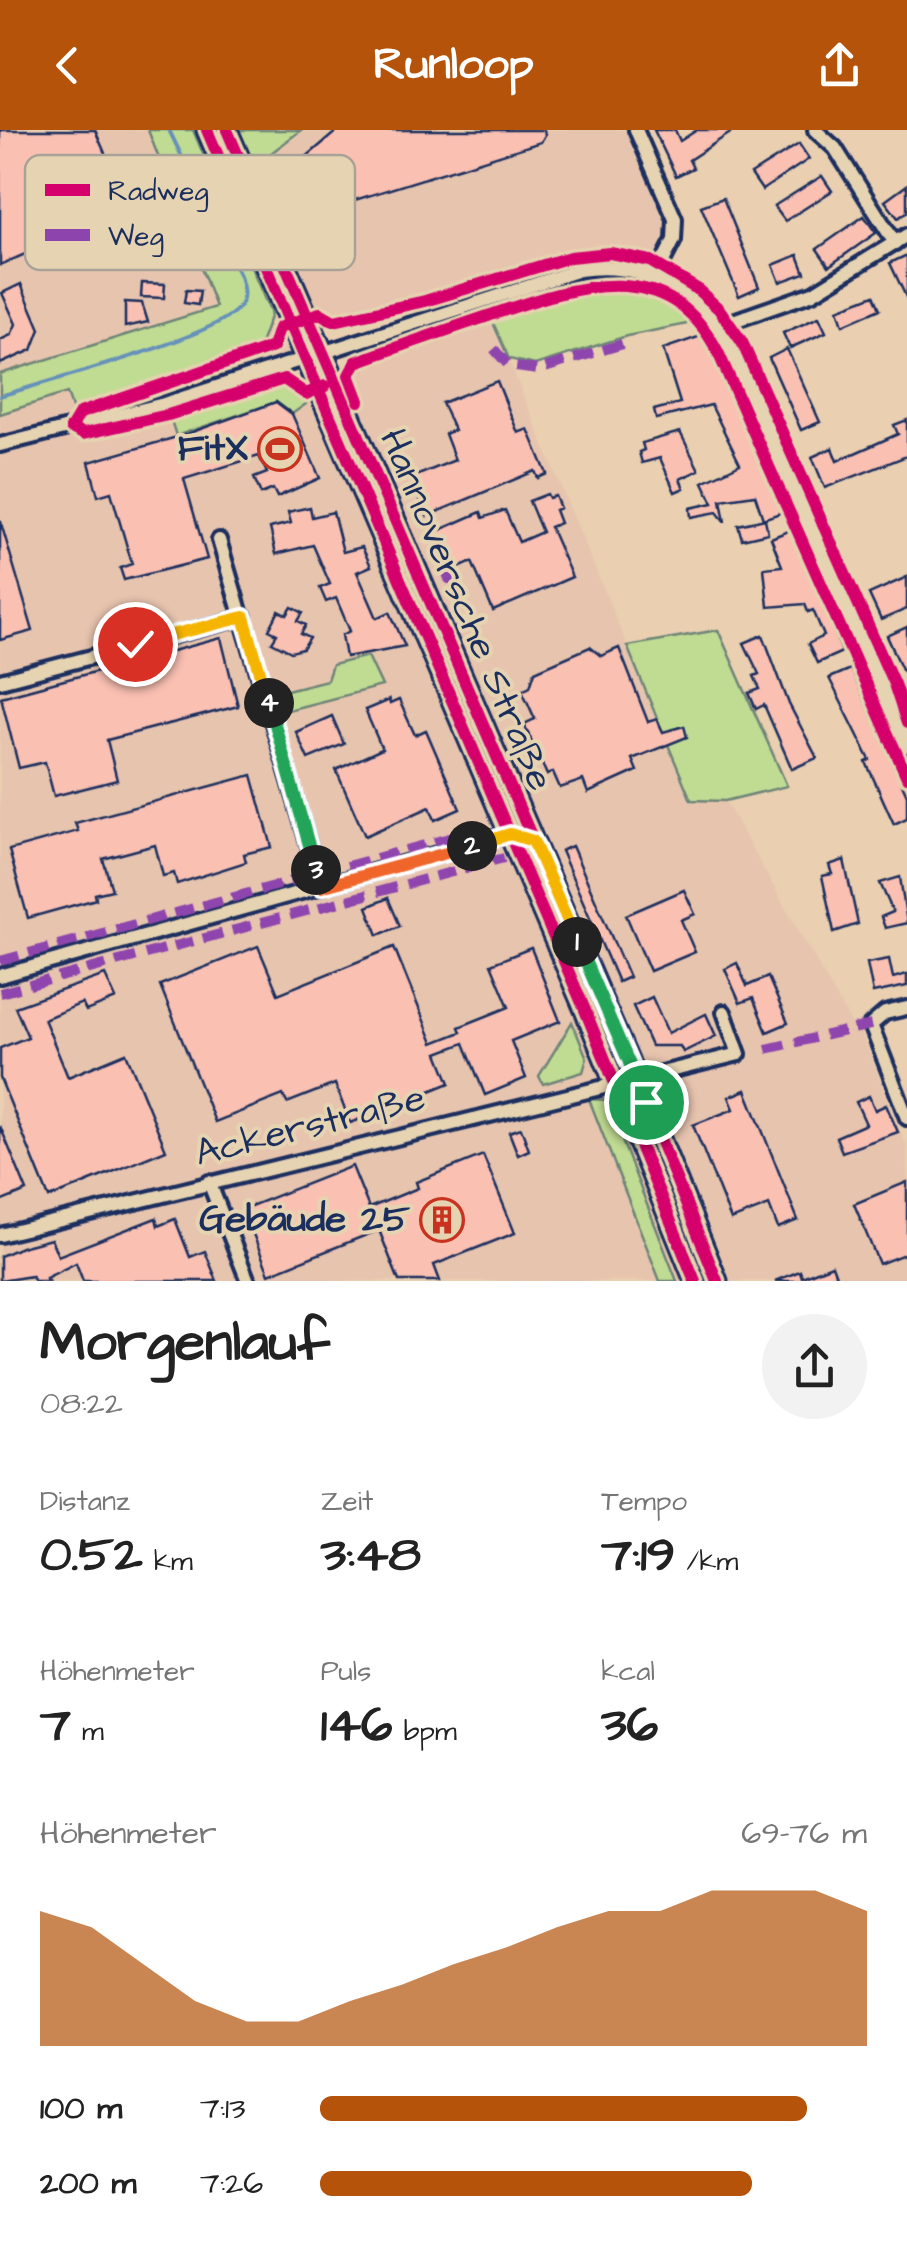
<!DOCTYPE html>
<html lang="de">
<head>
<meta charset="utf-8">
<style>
  :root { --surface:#fff; --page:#f2f2f2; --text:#222; --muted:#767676; --accent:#b45309 }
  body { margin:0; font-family:"Architects Daughter",sans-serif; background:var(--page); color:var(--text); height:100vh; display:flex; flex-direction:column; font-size:38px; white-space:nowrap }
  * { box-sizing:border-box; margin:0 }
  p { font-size:32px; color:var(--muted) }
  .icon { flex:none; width:55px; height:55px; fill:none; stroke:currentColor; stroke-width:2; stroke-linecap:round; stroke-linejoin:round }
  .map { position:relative; height:1151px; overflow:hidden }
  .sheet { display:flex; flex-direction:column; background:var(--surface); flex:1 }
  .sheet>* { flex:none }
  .pin { position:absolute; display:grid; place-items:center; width:85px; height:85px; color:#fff; margin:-42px; border:5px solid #fff; border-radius:50%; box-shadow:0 2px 10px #0007 }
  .km { position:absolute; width:50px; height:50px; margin:-25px; border-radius:50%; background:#222; color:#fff; font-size:28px; line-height:50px; text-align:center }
  .round { display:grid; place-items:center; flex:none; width:105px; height:105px; border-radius:52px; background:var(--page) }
  .headline { display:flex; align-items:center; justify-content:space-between; height:170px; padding:0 40px }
  h1 { font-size:55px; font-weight:700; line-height:75px }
  .metrics { display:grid; grid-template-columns:repeat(3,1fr); gap:15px; height:170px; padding:10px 40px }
  .metrics div { display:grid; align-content:center }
  .metrics b { font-size:50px; font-weight:700 }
  .metrics small { font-size:28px; font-weight:400 }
  .metrics p { font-size:28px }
  .chart { height:280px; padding:20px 40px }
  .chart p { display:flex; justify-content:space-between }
  .chart svg { width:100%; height:180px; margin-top:10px; fill:var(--accent); opacity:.7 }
  ul { padding:0 40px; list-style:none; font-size:32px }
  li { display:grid; grid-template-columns:160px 120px 1fr; align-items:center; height:75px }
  li i { height:25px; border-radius:12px; background:var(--accent) }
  header { display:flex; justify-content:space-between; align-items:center; height:130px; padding:0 40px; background:var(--accent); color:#fff; font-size:45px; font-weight:700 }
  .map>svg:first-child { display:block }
</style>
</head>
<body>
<header><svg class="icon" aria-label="back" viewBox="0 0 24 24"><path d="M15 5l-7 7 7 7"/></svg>Runloop<svg class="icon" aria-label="share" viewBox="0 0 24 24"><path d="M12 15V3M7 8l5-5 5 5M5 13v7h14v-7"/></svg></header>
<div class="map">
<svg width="907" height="1151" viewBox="0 0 907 1151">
  <rect width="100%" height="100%" fill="#eacfb1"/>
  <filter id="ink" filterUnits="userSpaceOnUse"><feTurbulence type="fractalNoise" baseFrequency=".01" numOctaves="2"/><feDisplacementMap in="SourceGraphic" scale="20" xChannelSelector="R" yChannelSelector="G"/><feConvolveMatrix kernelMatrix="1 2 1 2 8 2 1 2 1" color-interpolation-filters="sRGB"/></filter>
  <g filter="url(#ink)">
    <!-- built -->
    <g fill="#e7c4ae">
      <polygon points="0,0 193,0 300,252 491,188 691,670 725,671 851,893 861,902 907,1018 907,1151 0,1151"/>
      <polygon points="301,0 628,0 666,93 667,108 655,127 609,121 569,124 425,168 328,187 321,178 316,178 253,37"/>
    </g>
    <!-- green -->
    <g fill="#c0db92" stroke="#6e8578" stroke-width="2.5">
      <polygon points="148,0 193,0 271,184 259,217 73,281 67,263 0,284 0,244 216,177"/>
      <polygon points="237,0 301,0 253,37"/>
      <polygon points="617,156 670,175 692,193 627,206 535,235 509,229 491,188 588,157"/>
      <polygon points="266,222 268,226 161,266 81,287"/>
      <polygon points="285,252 301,262 306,274 292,284 276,272 176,306 170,287"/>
      <polygon points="718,500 787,656 725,671 691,670 627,516"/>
      <polygon points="368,526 382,556 284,581 279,562 327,550 332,535"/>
      <polygon points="572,892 587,928 583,942 543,954 539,946"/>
      <polygon points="589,969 606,970 677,1151 660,1151"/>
    </g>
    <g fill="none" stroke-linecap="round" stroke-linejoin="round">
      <!-- stream -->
      <path stroke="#6591ba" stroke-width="4" d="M0 266C44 252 219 207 240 176 246 166 243 156 240 146L169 0"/>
    </g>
    <!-- building -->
    <g fill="#fac0b2" stroke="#1b2f5e" stroke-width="2.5">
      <polygon points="0,0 95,0 129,79 0,135"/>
      <polygon points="338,0 544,0 545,5 541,12 323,80 304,29"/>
      <polygon points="654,0 675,0 680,11 697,0 735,0 689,30 693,38 676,46"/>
      <polygon points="799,14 809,29 762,60 751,44"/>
      <polygon points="822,46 832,61 785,91 774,76"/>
      <polygon points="907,55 907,82 898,88 885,71"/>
      <polygon points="723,68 759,157 739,166 701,76"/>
      <polygon points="864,86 876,103 829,136 817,119"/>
      <polygon points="798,125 805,143 780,152 773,135"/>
      <polygon points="907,125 907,169 890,133"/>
      <polygon points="142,153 165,154 164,168 141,167"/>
      <polygon points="21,154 40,199 32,220 0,234 0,210 11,205 16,194 2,163"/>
      <polygon points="186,160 200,161 198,175 184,173"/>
      <polygon points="874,165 880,179 843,195 838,179"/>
      <polygon points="125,172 142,173 148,192 125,197"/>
      <polygon points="819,187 826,202 790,218 783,203"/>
      <polygon points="704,205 775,359 783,382 763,389 755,365 721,370 725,392 717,382 691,387 690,378 713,373 703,352 740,334 711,275 656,289 654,280 680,273 663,219"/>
      <polygon points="787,219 820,292 801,300 769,228"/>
      <polygon points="497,251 518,303 528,299 547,344 538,348 535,341 427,386 411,348 455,330 445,304 454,300 442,273"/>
      <polygon points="276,272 292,284 320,348 277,367 273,359 261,364 254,348 267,343 259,326 184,349 207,429 124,450 120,438 132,434 111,362 98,366 89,332 184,305"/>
      <polygon points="907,290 907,326 825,358 812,327 832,318 837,331 898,304 894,295"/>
      <polygon points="680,302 699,340 680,349 684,358 675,362 660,328 642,333 639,322 644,320 642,313"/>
      <polygon points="547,364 549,368 555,366 560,378 555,380 560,393 550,397 572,447 493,481 472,432 450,442 433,403 481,382 483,388 505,380 519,412 542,402 529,371"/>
      <polygon points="310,377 312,387 333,382 343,422 362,417 371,436 357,442 377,488 390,482 405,516 346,527 342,505 350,501 336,468 326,472 320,458 330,454 313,415 276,424 270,398 291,393 288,382"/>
      <polygon points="765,389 768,403 742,409 738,395"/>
      <polygon points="0,390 33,501 0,510"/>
      <polygon points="793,399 842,522 817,533 808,514 824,506 813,480 808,482 805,474 768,477 764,438 782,436 771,408"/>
      <polygon points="907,447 907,479 881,490 869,464"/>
      <polygon points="292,477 303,483 298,491 306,495 301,504 310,508 303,519 291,522 272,512 277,504 269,500 279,481 287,485"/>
      <polygon points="907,497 907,550 887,506"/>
      <polygon points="763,505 789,574 817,628 792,639 764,575 756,579 749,563 760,559 754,546 759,544 744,513"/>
      <polygon points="221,508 238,576 107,610 117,650 54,666 45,632 19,638 1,567"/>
      <polygon points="590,517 601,526 619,518 648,592 657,589 663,602 684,596 687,607 632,629 637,641 588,663 583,650 560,658 553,642 547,645 524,594 535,589 522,560 530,556 535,541"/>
      <polygon points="850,539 907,665 907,688 894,694 866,632 870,630 829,548"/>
      <polygon points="389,570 390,574 399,570 415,605 426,600 460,679 435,690 430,677 365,706 336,640 382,619 365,580"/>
      <polygon points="332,586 344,614 308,629 296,602"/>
      <polygon points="252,645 272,717 244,724 246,732 177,754 174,743 163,746 155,715 103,729 112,760 95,764 96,769 28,788 9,720 78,701 75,693"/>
      <polygon points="572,716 629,847 618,852 561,721"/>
      <polygon points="844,730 858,794 834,802 822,746 832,744 829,735"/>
      <polygon points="900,747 907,793 885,798 881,787 893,782 880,753"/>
      <polygon points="684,760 695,784 681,790 695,822 650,841 626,785"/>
      <polygon points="388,768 400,796 378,805 367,777"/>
      <polygon points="258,816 278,864 394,817 433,913 461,902 459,897 509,877 491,834 531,818 560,891 511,911 526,948 485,965 464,913 438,923 450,953 350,993 335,954 287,973 283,965 215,992 160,855"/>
      <polygon points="889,829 893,848 907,844 907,856 873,863 867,833"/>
      <polygon points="737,833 747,856 768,847 788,893 767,902 753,868 740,873 725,839"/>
      <polygon points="105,845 116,869 86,881 82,873 44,889 68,947 126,923 166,1020 49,1068 0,948 0,918 28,907 15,877"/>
      <polygon points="652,867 668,903 706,884 716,906 683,922 680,916 651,916 633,876"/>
      <polygon points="746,960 798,1090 778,1098 769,1075 731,1090 693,995 734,979 729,967"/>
      <polygon points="869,966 875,980 886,975 898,1002 842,1022 836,1007 866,994 856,972"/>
      <polygon points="0,996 27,1061 0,1072"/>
      <polygon points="521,998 529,1020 518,1025 509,1002"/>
      <polygon points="483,1025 515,1103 434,1135 440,1151 399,1151 379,1100 269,1144 243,1079 352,1036 369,1078 418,1058 416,1052"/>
      <polygon points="907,1052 907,1123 879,1134 854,1074"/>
      <polygon points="156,1088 158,1096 175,1089 190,1127 205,1121 217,1151 83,1151 76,1133 46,1148 48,1151 34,1151 32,1146 0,1151 0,1126 21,1117 51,1109 58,1126"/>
      <polygon points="832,1135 838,1151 775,1151 800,1141 802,1147"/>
    </g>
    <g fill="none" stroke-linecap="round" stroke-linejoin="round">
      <!-- minor casing -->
      <g stroke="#1b2f5e" stroke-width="20">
        <g id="minor">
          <polyline points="636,0 675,89 674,110 655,147"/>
          <polyline points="815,0 835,18 895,113"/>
          <polyline points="719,196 813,163 907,105"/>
          <path d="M0 315 164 274 579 140C645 131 698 159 730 217L907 616"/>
          <polyline points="219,410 321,757"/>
          <polyline points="0,551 244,487"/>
          <polyline points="0,846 509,704 516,706"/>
          <polyline points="907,878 885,883 871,895 907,988"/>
          <polyline points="209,1052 248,1151"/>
          <polyline points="0,1105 739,924 724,882"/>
        </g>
      </g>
      <!-- secondary casing -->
      <g stroke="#1b2f5e" stroke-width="25">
        <g id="secondary">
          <polyline points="207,0 585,880 695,1151"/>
          <polyline points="227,0 635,947 717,1151"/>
        </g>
      </g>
      <!-- minor -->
      <use href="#minor" stroke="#e6d3b1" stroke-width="12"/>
      <!-- secondary -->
      <use href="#secondary" stroke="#e6d3b1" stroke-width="18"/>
      <!-- quiet -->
      <g stroke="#8e44ad" stroke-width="10" stroke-dasharray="20 10" stroke-linecap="butt">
        <polyline points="494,219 509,236 538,240 629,212"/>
        <polyline points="447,443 449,449 460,444"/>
        <polyline points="0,831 461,705"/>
        <polyline points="0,863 504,728"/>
        <polyline points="766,919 871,895"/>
      </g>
      <!-- cycleway casing -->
      <g stroke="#e6d3b1" stroke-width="19">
        <g id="cycleway">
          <polyline points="207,0 585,880 695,1151"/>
          <polyline points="227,0 635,947 717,1151"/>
          <path d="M359 271 349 245 356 232C400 216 444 201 488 186 570 158 667 121 718 222L907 647"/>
          <polyline points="71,298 80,283 273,217 279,198 320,183 334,191 425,171 570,127 610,123 650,131 697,159 719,179 742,212 894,554 907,593"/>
          <polyline points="71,298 83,304 168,285 284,249 306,264 325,256"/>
        </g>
      </g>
      <!-- cycleway -->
      <use href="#cycleway" stroke="#d6006c" stroke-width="12"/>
    </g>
  </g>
  <g fill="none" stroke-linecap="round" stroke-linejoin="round" filter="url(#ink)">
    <!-- split-1 casing -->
    <g stroke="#fff" stroke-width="20">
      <polyline id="split-1" points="577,812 646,972"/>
    </g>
    <!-- split-2 casing -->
    <g stroke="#fff" stroke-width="20">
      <polyline id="split-2" points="472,716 510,704 533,711 577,812"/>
    </g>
    <!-- split-3 casing -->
    <g stroke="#fff" stroke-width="20">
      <polyline id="split-3" points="316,740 321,757 472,716"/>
    </g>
    <!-- split-4 casing -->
    <g stroke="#fff" stroke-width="20">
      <polyline id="split-4" points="269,573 316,740"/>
    </g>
    <!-- split-5 casing -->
    <g stroke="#fff" stroke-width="20">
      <polyline id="split-5" points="135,514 244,487 269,573"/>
    </g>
    <!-- split-1 -->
    <use href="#split-1" stroke="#22a559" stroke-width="12"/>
    <!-- split-2 -->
    <use href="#split-2" stroke="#f5b400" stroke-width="12"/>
    <!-- split-3 -->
    <use href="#split-3" stroke="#f0652b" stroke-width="12"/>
    <!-- split-4 -->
    <use href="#split-4" stroke="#22a559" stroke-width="12"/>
    <!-- split-5 -->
    <use href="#split-5" stroke="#f5b400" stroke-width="12"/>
  </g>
  <!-- icons -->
  <defs>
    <g id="stadium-ring" transform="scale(2.25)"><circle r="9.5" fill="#e6d3b1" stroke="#c8321e" stroke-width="1.5"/><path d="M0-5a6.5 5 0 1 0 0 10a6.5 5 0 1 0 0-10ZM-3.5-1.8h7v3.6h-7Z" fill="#c8321e"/></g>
    <g id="building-ring" transform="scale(2.25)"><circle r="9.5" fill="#e6d3b1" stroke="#c8321e" stroke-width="1.5"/><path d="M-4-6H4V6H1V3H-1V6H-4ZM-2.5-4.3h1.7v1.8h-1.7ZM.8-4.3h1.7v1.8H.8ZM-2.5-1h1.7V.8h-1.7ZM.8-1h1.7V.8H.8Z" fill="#c8321e"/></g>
  </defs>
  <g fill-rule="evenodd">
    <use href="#stadium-ring" x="280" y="319"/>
    <use href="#building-ring" x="442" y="1090"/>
  </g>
  <g text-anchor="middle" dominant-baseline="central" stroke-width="8" stroke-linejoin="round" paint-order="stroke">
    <!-- poi labels -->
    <g font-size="38" font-weight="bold" fill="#1b2f5e" stroke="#e6d3b1" text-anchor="end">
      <text x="248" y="319">FitX</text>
      <text x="410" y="1090">Gebäude 25</text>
    </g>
    <!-- street labels -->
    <g font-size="38" fill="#1b2f5e" stroke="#e6d3b1">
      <text transform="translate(466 480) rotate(67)">Hannoversche Straße</text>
      <text transform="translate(310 996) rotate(-14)">Ackerstraße</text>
    </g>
  </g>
  <!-- legend -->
  <rect x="25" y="25" width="330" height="115" rx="15" fill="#e6d3b1" stroke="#a9a298" stroke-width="2.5"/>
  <rect x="45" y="54" width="45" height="12" fill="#d6006c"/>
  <rect x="45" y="99" width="45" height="12" fill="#8e44ad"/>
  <g font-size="28" fill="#1b2f5e">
    <text x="108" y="70">Radweg</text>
    <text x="108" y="115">Weg</text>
  </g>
</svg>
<div class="pin" style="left:646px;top:972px;background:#1e9e55"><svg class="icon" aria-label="arrive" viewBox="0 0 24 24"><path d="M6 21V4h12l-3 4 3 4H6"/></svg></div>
<div class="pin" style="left:135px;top:514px;background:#d93025"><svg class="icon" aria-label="check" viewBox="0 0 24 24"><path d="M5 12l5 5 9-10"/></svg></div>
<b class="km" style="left:577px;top:812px">1</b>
<b class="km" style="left:472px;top:716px">2</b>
<b class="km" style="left:316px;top:740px">3</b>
<b class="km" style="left:269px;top:573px">4</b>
</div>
<section class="sheet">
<div class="headline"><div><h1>Morgenlauf</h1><p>08:22</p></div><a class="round"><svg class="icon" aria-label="share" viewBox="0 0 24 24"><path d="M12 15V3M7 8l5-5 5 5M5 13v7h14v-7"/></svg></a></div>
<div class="metrics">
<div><p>Distanz</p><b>0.52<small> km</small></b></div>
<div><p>Zeit</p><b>3:48</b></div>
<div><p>Tempo</p><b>7:19<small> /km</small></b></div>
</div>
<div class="metrics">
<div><p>Höhenmeter</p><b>7<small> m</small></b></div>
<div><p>Puls</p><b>146<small> bpm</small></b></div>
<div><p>kcal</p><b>36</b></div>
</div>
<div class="chart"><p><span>Höhenmeter</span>69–76 m</p>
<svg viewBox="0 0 160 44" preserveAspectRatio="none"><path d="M0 44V11L10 15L20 24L30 33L40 38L50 38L60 33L70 29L80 24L90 20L100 15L110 11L120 11L130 6L140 6L150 6L160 11V44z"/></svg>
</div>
<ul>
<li><b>100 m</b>7:13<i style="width:89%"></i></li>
<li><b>200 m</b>7:26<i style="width:79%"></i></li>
</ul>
</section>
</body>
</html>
